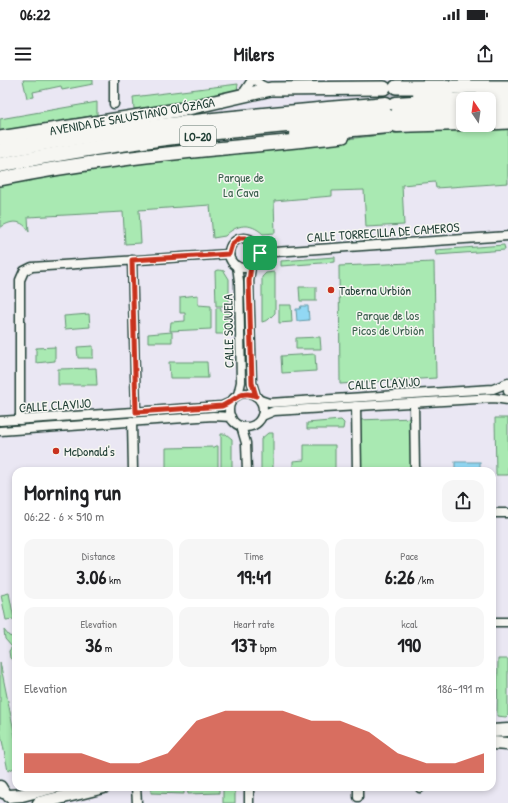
<!DOCTYPE html>
<html lang="en">
<head>
<meta charset="utf-8">
<style>
  :root { --surface:#fff; --page:#f6f6f6; --text:#202124; --muted:#757577; --accent:#c8321e }
  body { margin:0; font-family:"Patrick Hand",sans-serif; background:var(--page); color:var(--text); height:100vh; display:flex; flex-direction:column; font-size:15px; white-space:nowrap }
  * { box-sizing:border-box; margin:0 }
  p { font-size:13px; color:var(--muted) }
  .icon { flex:none; width:22px; height:22px; fill:none; stroke:currentColor; stroke-width:2; stroke-linecap:round; stroke-linejoin:round }
  .map { position:relative; flex:1; overflow:hidden }
  .details { position:absolute; left:12px; top:387px; width:484px; height:324px; display:flex; flex-direction:column; background:var(--surface); border-radius:12px; box-shadow:0 2px 6px #0003 }
  .details>* { flex:none }
  .needle { width:26px; rotate:347deg }
  .controls { position:absolute; left:456px; top:12px; display:grid; gap:8px }
  .controls a { display:grid; place-items:center; width:40px; height:40px; border-radius:8px; background:var(--surface); box-shadow:0 2px 6px #0003; font-size:20px }
  .pin { position:absolute; display:grid; place-items:center; width:34px; height:34px; color:#fff; margin:-17px; border-radius:8px; box-shadow:0 2px 6px #0006 }
  .round { display:grid; place-items:center; flex:none; width:42px; height:42px; border-radius:12px; background:var(--page) }
  .head { display:flex; align-items:center; justify-content:space-between; height:68px; padding:0 12px }
  h1 { font-size:22px; font-weight:700; line-height:30px }
  .stats { display:grid; grid-template-columns:repeat(3,1fr); gap:6px; height:68px; padding:4px 12px }
  .stats div { display:grid; align-content:center; border-radius:10px; background:var(--page); text-align:center }
  .stats b { font-size:20px; font-weight:700 }
  .stats small { font-size:11px; font-weight:400 }
  .stats p { font-size:11px }
  .chart { height:112px; padding:8px 12px }
  .chart p { display:flex; justify-content:space-between }
  .chart svg { width:100%; height:72px; margin-top:4px; fill:var(--accent); opacity:.7 }
  .status { display:flex; justify-content:space-between; align-items:center; height:28px; padding:0 20px; background:var(--surface); direction:ltr }
  .status svg { height:11px; fill:currentColor }
  header { display:flex; justify-content:space-between; align-items:center; height:52px; padding:0 12px; background:var(--surface); font-size:18px; font-weight:700 }
  .map>svg:first-child { display:block }
</style>
</head>
<body>
<div class="status"><b>06:22</b><svg viewBox="0 0 49 12"><path d="M0 12V9h3v3zM5 12V6h3v6zM10 12V3h3v9zM15 12V0h3v12zM26 1h20v11H26zM47 4h2v5h-2z"/></svg></div>
<header><svg class="icon" aria-label="menu" viewBox="0 0 24 24"><path d="M4 6h16M4 12h16M4 18h16"/></svg>Milers<svg class="icon" aria-label="share" viewBox="0 0 24 24"><path d="M12 15V3M7 8l5-5 5 5M5 13v7h14v-7"/></svg></header>
<div class="map">
<svg width="508" height="723" viewBox="0 0 508 723">
  <rect width="100%" height="100%" fill="#eae7f3"/>
  <filter id="ink" filterUnits="userSpaceOnUse"><feTurbulence type="fractalNoise" baseFrequency=".025" numOctaves="2"/><feDisplacementMap in="SourceGraphic" scale="8" xChannelSelector="R" yChannelSelector="G"/><feConvolveMatrix kernelMatrix="1 2 1 2 8 2 1 2 1" color-interpolation-filters="sRGB"/></filter>
  <g filter="url(#ink)">
    <!-- green -->
    <g fill="#a9e9b2" stroke="#649373">
      <polygon points="23,0 93,0 93,4 62,10 61,6 33,12 34,17 27,18"/>
      <polygon points="238,4 237,11 192,22 134,29 133,17"/>
      <polygon points="97,22 97,35 0,51 0,39"/>
      <path d="M444 48 508 49V103L436 108 435 102 402 105 404 145 366 147 364 110 332 111V116L274 121 275 153 263 154C250 142 237 144 225 156L213 158 210 125 139 130 141 163 125 164 123 132 28 137 29 152C23 139 10 140 0 148V102L62 91Z"/>
      <polygon points="504,165 505,170 436,175 435,170"/>
      <polygon points="335,177 335,182 281,186 281,181"/>
      <polygon points="434,182 436,298 340,304 339,186"/>
      <polygon points="219,190 224,191 229,199 229,226 216,226 215,191"/>
      <polygon points="275,192 275,233 268,240 262,242 262,197 266,193"/>
      <polygon points="299,207 316,207 316,221 300,221"/>
      <polygon points="198,215 198,225 211,226 211,249 170,251 171,242 185,241 185,233 180,233 180,217"/>
      <polygon points="279,225 291,225 292,242 279,243"/>
      <polygon points="216,228 221,228 221,231 229,232 229,254 216,254"/>
      <polygon points="89,234 90,247 65,249 64,236"/>
      <polygon points="172,252 172,262 148,262 148,254"/>
      <polygon points="320,257 321,269 296,269 296,258"/>
      <polygon points="93,266 93,278 78,278 77,267"/>
      <polygon points="55,267 55,281 36,283 36,268"/>
      <polygon points="315,274 316,291 282,293 281,276"/>
      <polygon points="169,282 207,282 208,298 170,298"/>
      <polygon points="96,288 97,305 58,305 58,289"/>
      <polygon points="414,338 414,391 358,391 358,340"/>
      <polygon points="495,338 508,338 508,395 496,395"/>
      <polygon points="341,340 344,343 343,349 307,349 307,343"/>
      <polygon points="268,353 273,353 273,391 261,391 261,359"/>
      <polygon points="221,354 226,354 232,359 232,391 221,391"/>
      <polygon points="304,365 335,365 335,391 293,391 293,381 304,380"/>
      <polygon points="216,366 218,366 218,391 166,391 166,368 215,367"/>
      <polygon points="9,513 14,539 6,540 1,515"/>
      <polygon points="4,550 9,556 16,558 15,582 10,578 9,571 12,567 5,559"/>
      <polygon points="498,579 508,579 508,635 506,637 497,636"/>
      <polygon points="0,582 16,661 16,687 8,691 0,650"/>
      <polygon points="158,707 184,707 184,714 151,713 151,708"/>
      <polygon points="187,707 219,707 219,713 188,714"/>
      <rect x="223" y="707" width="12" height="16"/>
    </g>
    <!-- water -->
    <g fill="#92d8f4" stroke="#649aa7">
      <polygon points="301,226 308,226 309,240 297,241 296,229 300,229"/>
      <rect x="455" y="382" width="25" height="9"/>
    </g>
    <g fill="none" stroke-linecap="round" stroke-linejoin="round">
      <!-- trunk-tunnel -->
      <polyline stroke="#c1c5cd" stroke-width="14" stroke-dasharray="14 7" stroke-linecap="butt" points="385,17 396,16"/>
      <!-- minor casing -->
      <g stroke="#1f3d34" stroke-width="11">
        <g id="minor">
          <polyline points="114,0 114,24"/>
          <polyline points="255,0 261,5 270,9"/>
          <polyline points="242,15 252,0"/>
          <circle cx="244" cy="173" r="15"/>
          <polyline points="260,173 508,156"/>
          <polyline points="132,180 136,332"/>
          <polyline points="237,186 239,201 241,302 238,315"/>
          <polyline points="251,186 249,201 252,303 256,316"/>
          <polyline points="508,310 508,311"/>
          <circle cx="246" cy="330" r="17"/>
          <polyline points="260,320 269,323 493,309 508,303"/>
          <polyline points="414,323 415,391"/>
          <polyline points="356,326 357,391"/>
          <polyline points="262,336 274,331 494,318 508,320"/>
          <polyline points="20,340 20,200 24,191 32,187 229,174"/>
          <polyline points="0,341 222,326 231,322"/>
          <polyline points="132,341 133,391"/>
          <polyline points="241,346 246,363 247,391"/>
          <polyline points="0,351 213,336 231,337"/>
          <polyline points="492,433 508,433"/>
          <polyline points="492,542 508,542"/>
          <polyline points="136,707 137,723"/>
          <polyline points="358,707 358,717"/>
          <polyline points="420,707 420,708"/>
          <polyline points="249,723 249,707"/>
        </g>
      </g>
      <!-- secondary casing -->
      <g stroke="#1f3d34" stroke-width="15">
        <g id="secondary">
          <polyline points="492,651 508,650"/>
          <polyline points="492,663 508,664"/>
          <polyline points="0,707 3,712"/>
          <polyline points="9,716 22,715 53,707"/>
          <polyline points="39,723 104,707"/>
        </g>
      </g>
      <!-- primary casing -->
      <g stroke="#1f3d34" stroke-width="16">
        <g id="primary">
          <polyline points="396,7 508,7"/>
          <polyline points="489,43 508,42"/>
          <polyline points="0,58 184,29 271,9 384,8"/>
          <path d="M0 99C114 75 229 69 343 56"/>
        </g>
      </g>
      <!-- trunk casing -->
      <g stroke="#1f3d34" stroke-width="17">
        <g id="trunk">
          <polyline points="420,14 449,8"/>
          <polyline points="489,19 508,19"/>
          <polyline points="396,24 463,20"/>
          <polyline points="489,32 508,31"/>
          <polyline points="397,35 463,32"/>
          <polyline points="397,45 461,43"/>
          <polyline points="296,54 388,46"/>
          <path d="M0 71C127 46 257 35 386 24"/>
          <path d="M0 85C126 59 259 47 387 36"/>
        </g>
      </g>
      <!-- minor -->
      <use href="#minor" stroke="#f6f6f2" stroke-width="8"/>
      <!-- secondary -->
      <use href="#secondary" stroke="#f6f6f2" stroke-width="12"/>
      <!-- primary -->
      <use href="#primary" stroke="#f6f6f2" stroke-width="13"/>
      <!-- trunk -->
      <use href="#trunk" stroke="#f6f6f2" stroke-width="14"/>
    </g>
  </g>
  <g fill="none" stroke-linecap="round" stroke-linejoin="round" filter="url(#ink)">
    <!-- route casing -->
    <g stroke="#fff" stroke-width="8">
      <path id="route" d="M240 158H245L254 161 260 173 257 181 251 186 249 201 252 303 256 316C241 309 235 321 222 326L136 332 132 180 229 174 232 164Z"/>
    </g>
    <!-- route -->
    <use href="#route" stroke="#c8321e" stroke-width="5"/>
  </g>
  <!-- markers -->
  <g fill="#c8321e" stroke="#f6f6f2" stroke-width="1.5">
    <circle cx="331" cy="210" r="4"/>
    <circle cx="56" cy="371" r="4"/>
  </g>
  <g text-anchor="middle" dominant-baseline="central" stroke-width="3" stroke-linejoin="round" paint-order="stroke">
    <!-- shield labels -->
    <rect fill="#f6f6f2" stroke="#60746d" stroke-width="1" x="180" y="46" width="36" height="20" rx="3"/>
    <g font-size="12" font-weight="bold" fill="#1f3d34">
      <text x="198" y="56">LO-20</text>
    </g>
    <!-- street labels -->
    <g font-size="13" fill="#1f3d34" stroke="#f6f6f2">
      <text transform="translate(132 36) rotate(-10)">AVENIDA DE SALUSTIANO OLÓZAGA</text>
      <text transform="translate(383 152) rotate(-4)">CALLE TORRECILLA DE CAMEROS</text>
      <text transform="translate(228 251) rotate(-91)">CALLE SOJUELA</text>
      <text transform="translate(384 303) rotate(-3)">CALLE CLAVIJO</text>
      <text transform="translate(55 325) rotate(-4)">CALLE CLAVIJO</text>
    </g>
    <!-- park labels -->
    <g font-size="13" fill="#3b5f4d" stroke="#f6f6f2">
      <text x="241" y="97">Parque de<tspan x="241" dy="15">La Cava</tspan></text>
      <text x="388" y="235">Parque de los<tspan x="388" dy="15">Picos de Urbión</tspan></text>
    </g>
    <!-- poi labels -->
    <g font-size="13" fill="#1f3d34" stroke="#f6f6f2" text-anchor="start">
      <text x="339" y="210">Taberna Urbión</text>
      <text x="64" y="371">McDonald's</text>
    </g>
  </g>
</svg>
<div class="controls">
<a><svg class="needle" viewBox="-14 -14 28 28"><path d="M0-13l5 13h-10z" fill="#e53935"/><path d="M0 13l5-13h-10z" fill="#757577"/></svg></a>
</div>
<div class="pin" style="left:260px;top:173px;background:#1e9e55"><svg class="icon" aria-label="arrive" viewBox="0 0 24 24"><path d="M6 21V4h12l-3 4 3 4H6"/></svg></div>
<section class="details">
<div class="head"><div><h1>Morning run</h1><p>06:22 · 6 × 510 m</p></div><a class="round"><svg class="icon" aria-label="share" viewBox="0 0 24 24"><path d="M12 15V3M7 8l5-5 5 5M5 13v7h14v-7"/></svg></a></div>
<div class="stats">
<div><p>Distance</p><b>3.06<small> km</small></b></div>
<div><p>Time</p><b>19:41</b></div>
<div><p>Pace</p><b>6:26<small> /km</small></b></div>
</div>
<div class="stats">
<div><p>Elevation</p><b>36<small> m</small></b></div>
<div><p>Heart rate</p><b>137<small> bpm</small></b></div>
<div><p>kcal</p><b>190</b></div>
</div>
<div class="chart"><p><span>Elevation</span>186–191 m</p>
<svg viewBox="0 0 160 44" preserveAspectRatio="none"><path d="M0 44V32L10 32L20 32L30 38L40 38L50 32L60 12L70 6L80 6L90 6L100 12L110 12L120 19L130 32L140 38L150 38L160 32V44z"/></svg>
</div>
</section>
</div>
</body>
</html>
